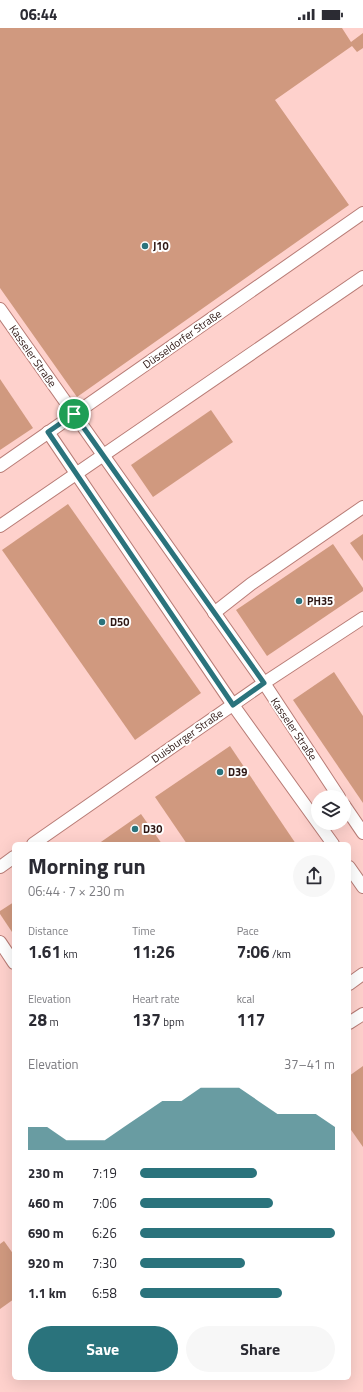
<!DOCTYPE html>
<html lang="en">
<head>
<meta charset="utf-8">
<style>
  :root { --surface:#fff; --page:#f7f7f7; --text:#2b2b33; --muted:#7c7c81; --accent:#2a737c }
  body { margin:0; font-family:"Titillium Web",sans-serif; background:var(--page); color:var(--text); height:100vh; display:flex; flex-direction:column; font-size:15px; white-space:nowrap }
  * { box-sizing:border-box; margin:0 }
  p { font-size:13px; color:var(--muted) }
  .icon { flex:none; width:22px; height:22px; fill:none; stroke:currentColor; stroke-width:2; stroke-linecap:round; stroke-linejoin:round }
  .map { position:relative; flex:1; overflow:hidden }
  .sheet { position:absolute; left:12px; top:814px; width:339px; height:538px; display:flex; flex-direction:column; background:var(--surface); border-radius:6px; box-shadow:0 4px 16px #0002 }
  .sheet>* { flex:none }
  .buttons { position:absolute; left:311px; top:762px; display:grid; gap:8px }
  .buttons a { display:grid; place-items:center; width:40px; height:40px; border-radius:50%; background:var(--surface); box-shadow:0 4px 16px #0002; font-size:20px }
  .pin { position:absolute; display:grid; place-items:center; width:34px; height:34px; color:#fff; margin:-17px; border:2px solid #fff; border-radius:50%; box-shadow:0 1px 4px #0007 }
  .round { display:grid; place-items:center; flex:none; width:42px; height:42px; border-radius:21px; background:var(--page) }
  .summary { display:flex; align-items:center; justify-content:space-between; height:68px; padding:0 16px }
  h1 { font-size:22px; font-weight:700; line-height:30px }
  .figures { display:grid; grid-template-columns:repeat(3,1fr); gap:6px; height:68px; padding:4px 16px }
  .figures div { display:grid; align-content:center }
  .figures b { font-size:17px; font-weight:700 }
  .figures small { font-size:11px; font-weight:400 }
  .figures p { font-size:11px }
  .chart { height:112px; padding:8px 16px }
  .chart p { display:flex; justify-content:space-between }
  .chart svg { width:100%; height:72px; margin-top:4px; fill:var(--accent); opacity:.7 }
  .button { display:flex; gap:8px; margin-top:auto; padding:8px 16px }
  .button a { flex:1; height:46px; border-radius:24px; background:var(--accent); color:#fff; font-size:16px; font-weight:700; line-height:46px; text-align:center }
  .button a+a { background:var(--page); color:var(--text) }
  ul { padding:0 16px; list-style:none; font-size:13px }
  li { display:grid; grid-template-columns:64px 48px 1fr; align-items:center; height:30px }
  li i { height:10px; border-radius:5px; background:var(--accent) }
  .status { display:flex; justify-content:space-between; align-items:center; height:28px; padding:0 20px; background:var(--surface); direction:ltr }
  .status svg { height:11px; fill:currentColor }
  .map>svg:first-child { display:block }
</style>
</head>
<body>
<div class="status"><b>06:44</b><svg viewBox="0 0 49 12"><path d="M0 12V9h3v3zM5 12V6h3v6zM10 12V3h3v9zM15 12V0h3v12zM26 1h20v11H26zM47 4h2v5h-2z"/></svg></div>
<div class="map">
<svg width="363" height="1364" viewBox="0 0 363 1364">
  <rect width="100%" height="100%" fill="#fbe0dd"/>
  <!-- built -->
  <path fill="#fed1cc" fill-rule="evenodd" d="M0 0H363V1364H0ZM318 769H344V795H318ZM14 816H349V1350H14Z"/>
  <!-- building -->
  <g fill="#d0997f">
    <polygon points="0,0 342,0 351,14 363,5 363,20 357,24 352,18 275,72 349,177 77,369 0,260"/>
    <polygon points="0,351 33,400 0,422"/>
    <polygon points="211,382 233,414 153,469 131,437"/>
    <polygon points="68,476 201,665 135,712 2,522"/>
    <polygon points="363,506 363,533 350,515"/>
    <polygon points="333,516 363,560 363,563 267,628 236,582"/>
    <polygon points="334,644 363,688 363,775 293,672"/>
    <polygon points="230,718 296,816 187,816 155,769"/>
    <polygon points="141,786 162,816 98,816"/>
    <polygon points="14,874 14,907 0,886 0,883"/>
    <polygon points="363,1038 363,1119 349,1099 349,1048"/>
    <polygon points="4,1213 14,1227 14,1271 0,1281 0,1216"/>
  </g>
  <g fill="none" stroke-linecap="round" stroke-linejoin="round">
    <!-- lane casing -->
    <g stroke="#b87c76" stroke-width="14">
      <g id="lane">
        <polyline points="0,281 264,655 339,769"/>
        <polyline points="48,404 233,677 333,816"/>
        <polyline points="0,438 363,185"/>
        <polyline points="0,498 363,249"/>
        <polyline points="214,585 251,556 363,479"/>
        <polyline points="344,777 363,805"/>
        <polyline points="33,816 264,655 363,590"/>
        <polyline points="0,839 14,829"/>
        <polyline points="349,839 363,859"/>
        <polyline points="0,914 14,935"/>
        <polyline points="349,956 363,946"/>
        <polyline points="349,995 363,986"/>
      </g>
    </g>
    <!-- lane -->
    <use href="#lane" stroke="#fff" stroke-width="12"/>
  </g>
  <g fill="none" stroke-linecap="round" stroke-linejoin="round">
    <!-- route casing -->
    <g stroke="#fff" stroke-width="8">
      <polygon id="route" points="74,386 264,655 233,677 48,404"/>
    </g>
    <!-- route -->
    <use href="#route" stroke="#2a737c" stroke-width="5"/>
  </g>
  <!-- markers -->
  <g fill="#2a737c" stroke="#fff" stroke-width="1.5">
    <circle cx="145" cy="218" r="4"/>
    <circle cx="299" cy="573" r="4"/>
    <circle cx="102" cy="594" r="4"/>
    <circle cx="220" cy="744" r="4"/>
    <circle cx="135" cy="801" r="4"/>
  </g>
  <g text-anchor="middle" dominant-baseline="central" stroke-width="4" stroke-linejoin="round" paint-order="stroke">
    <!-- poi labels -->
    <g font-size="11" font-weight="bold" fill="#2e1714" stroke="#fff" text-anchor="start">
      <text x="153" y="218">J10</text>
      <text x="307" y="573">PH35</text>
      <text x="110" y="594">D50</text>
      <text x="228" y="744">D39</text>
      <text x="143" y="801">D30</text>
    </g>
    <!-- street labels -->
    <g font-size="11" fill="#2e1714" stroke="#fff">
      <text transform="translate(182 311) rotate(-35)">Düsseldorfer Straße</text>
      <text transform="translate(33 328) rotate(55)">Kasseler Straße</text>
      <text transform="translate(294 701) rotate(56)">Kasseler Straße</text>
      <text transform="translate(187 708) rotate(-35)">Duisburger Straße</text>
    </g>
  </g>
</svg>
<div class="buttons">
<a><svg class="icon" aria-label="layers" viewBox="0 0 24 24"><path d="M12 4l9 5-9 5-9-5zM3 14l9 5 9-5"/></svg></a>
</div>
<div class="pin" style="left:74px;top:386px;background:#1e9e55"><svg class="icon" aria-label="arrive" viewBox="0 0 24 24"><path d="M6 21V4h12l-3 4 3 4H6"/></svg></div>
<section class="sheet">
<div class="summary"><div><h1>Morning run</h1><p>06:44 · 7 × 230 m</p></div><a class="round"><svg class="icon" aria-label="share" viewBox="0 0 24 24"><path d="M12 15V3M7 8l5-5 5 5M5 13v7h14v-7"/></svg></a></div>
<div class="figures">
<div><p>Distance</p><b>1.61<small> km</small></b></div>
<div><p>Time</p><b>11:26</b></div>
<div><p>Pace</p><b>7:06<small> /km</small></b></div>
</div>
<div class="figures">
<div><p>Elevation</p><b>28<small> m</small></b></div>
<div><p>Heart rate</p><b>137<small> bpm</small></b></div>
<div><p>kcal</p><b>117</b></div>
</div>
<div class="chart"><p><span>Elevation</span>37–41 m</p>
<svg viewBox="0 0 160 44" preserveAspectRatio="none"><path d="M0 44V30L10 30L20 38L30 38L40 38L50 30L60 22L70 14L80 14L90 6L100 6L110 6L120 14L130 22L140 22L150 22L160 30V44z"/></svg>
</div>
<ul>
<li><b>230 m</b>7:19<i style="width:60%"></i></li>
<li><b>460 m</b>7:06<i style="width:68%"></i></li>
<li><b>690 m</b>6:26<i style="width:100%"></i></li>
<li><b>920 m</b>7:30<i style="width:54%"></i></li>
<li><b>1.1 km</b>6:58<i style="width:73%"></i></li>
</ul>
<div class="button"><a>Save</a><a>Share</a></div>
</section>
</div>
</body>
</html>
